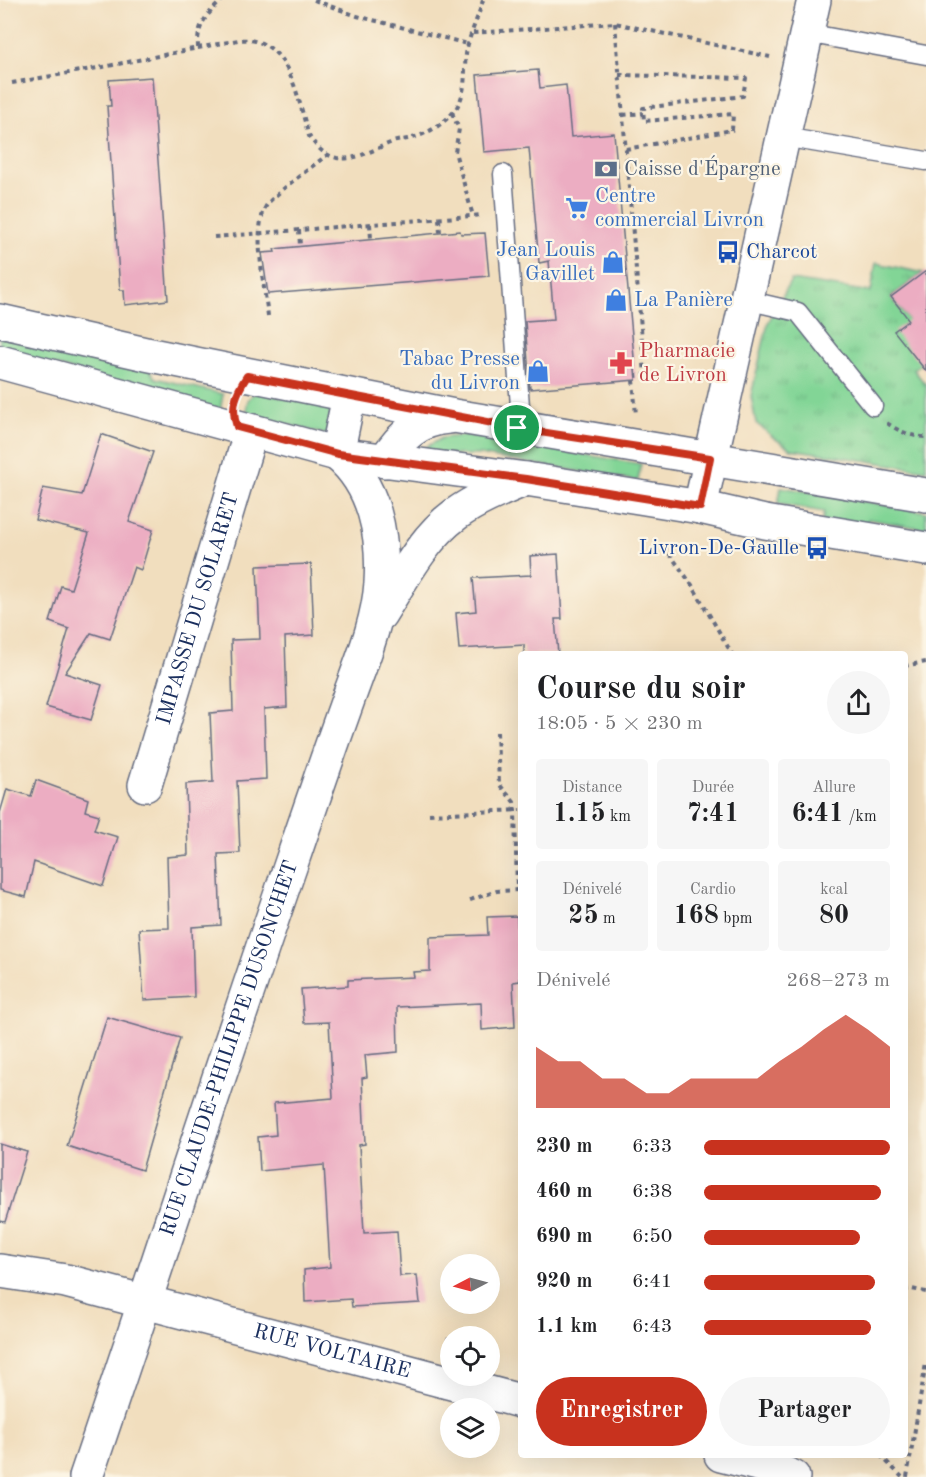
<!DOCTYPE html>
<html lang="fr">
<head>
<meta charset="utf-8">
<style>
  :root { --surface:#fff; --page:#f6f6f6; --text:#202124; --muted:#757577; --accent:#c8321e }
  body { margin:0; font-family:"Old Standard TT",serif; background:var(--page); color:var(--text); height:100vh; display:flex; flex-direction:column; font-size:22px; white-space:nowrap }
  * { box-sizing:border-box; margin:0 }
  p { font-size:20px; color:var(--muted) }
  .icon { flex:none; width:33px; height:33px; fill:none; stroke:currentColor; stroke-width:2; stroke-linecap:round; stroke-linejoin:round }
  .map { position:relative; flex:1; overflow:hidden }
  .drawer { position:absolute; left:518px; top:651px; width:390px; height:807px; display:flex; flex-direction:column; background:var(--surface); border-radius:6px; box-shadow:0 6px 24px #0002 }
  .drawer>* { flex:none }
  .needle { width:39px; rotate:264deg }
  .tools { position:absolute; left:440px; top:1254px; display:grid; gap:12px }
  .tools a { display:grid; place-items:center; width:60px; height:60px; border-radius:50%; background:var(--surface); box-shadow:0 6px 24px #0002; font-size:30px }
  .pin { position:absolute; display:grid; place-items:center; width:51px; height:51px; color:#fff; margin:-26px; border:3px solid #fff; border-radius:50%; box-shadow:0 2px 6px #0007 }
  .round { display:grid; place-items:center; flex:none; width:63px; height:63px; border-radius:32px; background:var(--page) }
  .headline { display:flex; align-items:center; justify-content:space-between; height:102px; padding:0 18px }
  h1 { font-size:33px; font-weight:600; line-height:45px }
  .stats { display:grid; grid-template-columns:repeat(3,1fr); gap:9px; height:102px; padding:6px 18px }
  .stats div { display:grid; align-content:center; border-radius:6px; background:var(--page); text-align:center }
  .stats b { font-size:26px; font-weight:600 }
  .stats small { font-size:16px; font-weight:400 }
  .stats p { font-size:16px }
  .chart { height:168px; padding:12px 18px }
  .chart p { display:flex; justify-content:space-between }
  .chart svg { width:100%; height:108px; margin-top:6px; fill:var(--accent); opacity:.7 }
  .primary-button { display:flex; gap:12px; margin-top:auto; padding:12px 18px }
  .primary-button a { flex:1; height:69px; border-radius:36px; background:var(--accent); color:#fff; font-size:24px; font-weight:600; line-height:69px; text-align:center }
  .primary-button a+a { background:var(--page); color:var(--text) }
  ul { padding:0 18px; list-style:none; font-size:20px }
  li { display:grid; grid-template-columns:96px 72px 1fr; align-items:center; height:45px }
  li i { height:15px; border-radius:8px; background:var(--accent) }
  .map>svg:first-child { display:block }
</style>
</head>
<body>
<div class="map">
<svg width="926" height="1477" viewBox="0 0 926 1477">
  <defs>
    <pattern id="park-tufts" width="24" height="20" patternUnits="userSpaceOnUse" patternTransform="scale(1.5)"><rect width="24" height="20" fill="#82d596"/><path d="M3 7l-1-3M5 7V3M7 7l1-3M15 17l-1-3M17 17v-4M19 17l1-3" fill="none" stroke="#70b784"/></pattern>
  </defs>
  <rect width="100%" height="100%" fill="#fcf5e5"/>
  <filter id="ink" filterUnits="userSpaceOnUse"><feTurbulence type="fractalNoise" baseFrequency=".0167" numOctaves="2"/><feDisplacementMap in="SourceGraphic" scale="12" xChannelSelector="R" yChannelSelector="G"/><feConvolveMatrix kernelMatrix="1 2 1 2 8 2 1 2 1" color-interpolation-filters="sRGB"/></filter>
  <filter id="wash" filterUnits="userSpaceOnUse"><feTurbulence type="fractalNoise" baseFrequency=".008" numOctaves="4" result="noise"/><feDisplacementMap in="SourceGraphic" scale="24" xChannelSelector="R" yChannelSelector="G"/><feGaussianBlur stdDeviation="1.35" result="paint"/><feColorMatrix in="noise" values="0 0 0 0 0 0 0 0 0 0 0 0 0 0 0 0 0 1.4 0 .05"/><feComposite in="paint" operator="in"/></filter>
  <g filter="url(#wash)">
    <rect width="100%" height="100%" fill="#f1debe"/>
    <!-- grass -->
    <g fill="#82d596" stroke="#4e827a" stroke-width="1.5">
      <polygon points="0,333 147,366 155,378 223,394 220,411 0,350"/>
      <path d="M257 392 331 408 327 435 248 414C245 404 247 397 257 392Z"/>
      <polygon points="467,435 641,464 638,481 480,455 424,454 421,450 442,438"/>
      <polygon points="781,487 926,512 926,529 868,519 866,530 822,523 824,512 778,504"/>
    </g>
    <!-- park -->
    <polygon fill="url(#park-tufts)" stroke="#4e827a" stroke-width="1.5" points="876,263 923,273 891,297 909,320 921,364 914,370 926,385 926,470 791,449 774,438 756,423 751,396 768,323 791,280 871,292"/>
    <g id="blocks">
      <!-- building -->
      <g fill="#ecadc2">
        <polygon points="538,70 540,88 566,85 571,137 614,133 636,380 530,389 525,321 554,319 549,261 539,263 529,148 484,152 477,75"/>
        <polygon points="152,77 168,300 125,305 124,290 120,290 107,106 111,106 109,80"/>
        <polygon points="460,231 461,234 485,233 489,276 268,294 262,253 275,252 274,249"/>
        <polygon points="926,271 926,371 894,331 909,320 891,297"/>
        <polygon points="101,434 153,452 129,522 153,530 141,570 134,567 110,639 91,633 65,673 102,685 91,720 46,707 69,629 50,622 61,586 71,589 89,533 35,520 43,488 82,495"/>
        <polygon points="558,554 562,619 555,619 558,654 524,654 524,645 459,649 456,613 476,611 473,578 531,575 530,556"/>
        <polygon points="311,564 314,635 285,637 287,707 264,709 266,779 237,781 240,853 218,854 221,925 192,927 194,997 144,1000 139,929 169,928 167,857 188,855 186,784 213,782 210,713 233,711 231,640 260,639 257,566"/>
        <polygon points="36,780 88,799 85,811 99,815 94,830 118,837 103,886 34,862 26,897 0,890 0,813 7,789 31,796"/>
        <polygon points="517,916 520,981 513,982 515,1027 482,1030 481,1003 397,1007 398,1052 365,1055 367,1077 362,1078 365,1144 359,1145 364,1233 397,1231 400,1276 417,1275 420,1303 352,1307 351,1299 305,1302 304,1270 330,1267 324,1165 260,1171 258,1137 276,1135 274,1103 333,1098 329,1022 304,1023 301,989 348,986 348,980 414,977 413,972 430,971 430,937 488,935 487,917"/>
        <polygon points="107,1017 180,1038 142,1170 67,1146"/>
        <polygon points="0,1144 27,1152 5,1222 0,1221"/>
      </g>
    </g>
  </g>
  <g filter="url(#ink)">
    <use href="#blocks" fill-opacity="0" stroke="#666c80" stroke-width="1.5"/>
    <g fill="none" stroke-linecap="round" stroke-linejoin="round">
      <!-- service casing -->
      <g stroke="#666c80" stroke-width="21">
        <g id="service">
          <polyline points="806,33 926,55"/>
          <polyline points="783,137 926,161"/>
          <polyline points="503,174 520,406 517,428"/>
          <polyline points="746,300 798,312 873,406"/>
        </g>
      </g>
      <!-- minor casing -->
      <g stroke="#666c80" stroke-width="36">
        <g id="minor">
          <path d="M380 614C402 580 422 539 456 514 477 499 502 489 526 479"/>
          <path id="s1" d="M145 785 251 431"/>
          <path id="s2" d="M0 1271 66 1281 520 1401"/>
          <polyline points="721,1455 769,1467 793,1477"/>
          <path id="s3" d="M86 1477C155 1274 220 1070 290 867 308 814 326 761 345 708 359 667 378 626 381 583 384 536 375 485 337 454"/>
        </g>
      </g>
      <!-- tertiary casing -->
      <g stroke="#666c80" stroke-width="36">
        <polyline id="tertiary" points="700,507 814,0"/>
      </g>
      <!-- primary casing -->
      <g stroke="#666c80" stroke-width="36">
        <g id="primary">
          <polyline points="0,321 146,354 454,416 926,495"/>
          <polyline points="0,362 337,454 526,479 645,498 700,507 765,522 926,549"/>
          <polyline points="337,454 349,396"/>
          <path d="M385 461C400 436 419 419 449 417"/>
        </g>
      </g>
      <!-- path -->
      <g stroke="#666c80" stroke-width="4" stroke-dasharray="4.5 4.5" stroke-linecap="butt">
        <polyline points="314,0 357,16 468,44"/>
        <polyline points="615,23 645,375 635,376"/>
        <polyline points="473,33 615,23 770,57"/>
        <path d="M198 48C197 24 206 16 222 0"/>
        <polyline points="619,75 746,78 743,96 643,108 644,121 733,114 732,130 626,149"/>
        <path d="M12 83 103 67 238 40C290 35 297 98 309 136 316 146 323 155 337 158 356 161 372 150 390 143 397 140 405 140 412 138 430 133 447 122 457 107 469 87 462 65 468 44 472 29 479 15 483 0"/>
        <polyline points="452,113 459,129 455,152 473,216"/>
        <polyline points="623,115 643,113"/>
        <polyline points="439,219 440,233"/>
        <polyline points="370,224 371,239"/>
        <polyline points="299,230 300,246"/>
        <polyline points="214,237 482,215"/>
        <path d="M268 316C265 289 250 223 269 202 286 185 308 170 327 155"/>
        <polyline points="633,380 636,415"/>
        <path d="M887 423C898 431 912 437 926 437"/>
        <polyline points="664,546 692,585 732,654"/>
        <polyline points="904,666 926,662"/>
        <polyline points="497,732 499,784 514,802 515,811 517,890"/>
        <polyline points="429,814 520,810"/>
        <polyline points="470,900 497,891 520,890"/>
        <polyline points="904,1290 912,1289 926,1292"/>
        <polyline points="446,1350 449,1336"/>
        <polyline points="880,1455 902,1477"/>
        <polyline points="907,1477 926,1363"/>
      </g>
      <!-- service -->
      <use href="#service" stroke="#fff" stroke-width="18"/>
      <!-- minor -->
      <use href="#minor" stroke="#fff" stroke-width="33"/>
      <!-- tertiary -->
      <use href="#tertiary" stroke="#fff" stroke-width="33"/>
      <!-- primary -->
      <use href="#primary" stroke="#fff" stroke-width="33"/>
    </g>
  </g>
  <g fill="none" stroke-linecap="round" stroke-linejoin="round" filter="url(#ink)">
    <!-- route casing -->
    <g stroke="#fff" stroke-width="12">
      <path id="route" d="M247 376 540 432 710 458 700 507 526 479 338 454 237 427C230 407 236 393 247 376Z"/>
    </g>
    <!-- route -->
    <use href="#route" stroke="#c8321e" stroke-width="8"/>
  </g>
  <!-- icons -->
  <defs>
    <g id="bank-bare" transform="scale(1.8)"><path d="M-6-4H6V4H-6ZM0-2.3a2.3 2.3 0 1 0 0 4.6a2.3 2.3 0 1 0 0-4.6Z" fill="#5c6f8a" stroke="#fcf5e5" stroke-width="2.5" paint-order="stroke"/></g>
    <g id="supermarket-bare" transform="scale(1.8)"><path d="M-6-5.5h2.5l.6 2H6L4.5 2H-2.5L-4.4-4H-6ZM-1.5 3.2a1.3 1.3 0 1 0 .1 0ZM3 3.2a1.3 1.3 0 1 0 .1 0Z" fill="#3f7fe0" stroke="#fcf5e5" stroke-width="2.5" paint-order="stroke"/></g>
    <g id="bus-bare" transform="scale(1.8)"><path d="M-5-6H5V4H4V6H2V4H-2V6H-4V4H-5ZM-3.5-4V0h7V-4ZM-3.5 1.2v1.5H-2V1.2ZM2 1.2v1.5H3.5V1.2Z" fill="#1a4fb4" stroke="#fcf5e5" stroke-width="2.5" paint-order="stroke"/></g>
    <g id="shop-bare" transform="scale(1.8)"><path d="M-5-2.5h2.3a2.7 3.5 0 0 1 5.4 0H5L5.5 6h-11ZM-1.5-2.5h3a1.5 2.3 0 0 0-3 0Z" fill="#3f7fe0" stroke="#fcf5e5" stroke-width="2.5" paint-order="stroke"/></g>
    <g id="pharmacy-bare" transform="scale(1.8)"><path d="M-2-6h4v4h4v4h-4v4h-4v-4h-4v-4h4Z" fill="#e0444e" stroke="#fcf5e5" stroke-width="2.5" paint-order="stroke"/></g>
  </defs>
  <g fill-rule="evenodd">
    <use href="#bank-bare" x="606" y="169"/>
    <use href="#supermarket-bare" x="577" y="208"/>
    <use href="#bus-bare" x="728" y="252"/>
    <use href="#shop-bare" x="613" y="262"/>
    <use href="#shop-bare" x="616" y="300"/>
    <use href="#pharmacy-bare" x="621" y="363"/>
    <use href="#shop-bare" x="538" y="371"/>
    <use href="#bus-bare" x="817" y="548"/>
  </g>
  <g text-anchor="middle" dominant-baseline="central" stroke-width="4.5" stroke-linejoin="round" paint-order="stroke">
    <!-- service labels -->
    <g font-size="21" fill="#4e5e75" stroke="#fcf5e5" text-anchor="start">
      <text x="624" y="169">Caisse d'Épargne</text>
    </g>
    <!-- shop labels -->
    <g font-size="21" fill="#366cbe" stroke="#fcf5e5" text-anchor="start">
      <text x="595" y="196">Centre<tspan x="595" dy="24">commercial Livron</tspan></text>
      <text x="595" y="250" text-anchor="end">Jean Louis<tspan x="595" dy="24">Gavillet</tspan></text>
      <text x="634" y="300">La Panière</text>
      <text x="520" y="359" text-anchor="end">Tabac Presse<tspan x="520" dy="24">du Livron</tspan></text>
    </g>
    <!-- transit labels -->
    <g font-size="21" fill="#164399" stroke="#fcf5e5" text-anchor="start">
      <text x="746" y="252">Charcot</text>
      <text x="799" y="548" text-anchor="end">Livron-De-Gaulle</text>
    </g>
    <!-- health labels -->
    <g font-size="21" fill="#be3a42" stroke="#fcf5e5" text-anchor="start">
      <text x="639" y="351">Pharmacie<tspan x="639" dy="24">de Livron</tspan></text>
    </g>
    <!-- street labels -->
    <g font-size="21" fill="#1b2f5e" stroke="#fcf5e5">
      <text stroke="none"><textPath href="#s1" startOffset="184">IMPASSE DU SOLARET</textPath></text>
      <text stroke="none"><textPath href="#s3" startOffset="452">RUE CLAUDE-PHILIPPE DUSONCHET</textPath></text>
      <text stroke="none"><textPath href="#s2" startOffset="342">RUE VOLTAIRE</textPath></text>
    </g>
  </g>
</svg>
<div class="tools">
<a><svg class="needle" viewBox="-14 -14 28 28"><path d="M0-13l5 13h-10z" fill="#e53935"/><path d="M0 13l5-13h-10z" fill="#757577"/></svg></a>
<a><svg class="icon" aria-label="locate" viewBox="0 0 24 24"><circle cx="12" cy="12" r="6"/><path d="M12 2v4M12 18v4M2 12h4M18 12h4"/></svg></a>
<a><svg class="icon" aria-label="layers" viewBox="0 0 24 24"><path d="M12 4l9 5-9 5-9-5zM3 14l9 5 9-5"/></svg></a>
</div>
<div class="pin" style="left:517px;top:428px;background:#1e9e55"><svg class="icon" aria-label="arrive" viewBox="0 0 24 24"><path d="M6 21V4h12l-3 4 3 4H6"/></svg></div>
<section class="drawer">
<div class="headline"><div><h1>Course du soir</h1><p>18:05 · 5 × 230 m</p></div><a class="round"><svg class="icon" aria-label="share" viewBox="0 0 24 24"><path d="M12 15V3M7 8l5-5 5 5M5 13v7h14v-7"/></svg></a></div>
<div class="stats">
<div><p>Distance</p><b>1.15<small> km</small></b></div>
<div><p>Durée</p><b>7:41</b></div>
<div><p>Allure</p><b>6:41<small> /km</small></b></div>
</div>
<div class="stats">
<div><p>Dénivelé</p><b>25<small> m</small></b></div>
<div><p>Cardio</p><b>168<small> bpm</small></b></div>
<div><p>kcal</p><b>80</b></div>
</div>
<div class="chart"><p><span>Dénivelé</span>268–273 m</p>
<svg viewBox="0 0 160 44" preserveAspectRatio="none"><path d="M0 44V19L10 25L20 25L30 32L40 32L50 38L60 38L70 32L80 32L90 32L100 32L110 25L120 19L130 12L140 6L150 12L160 19V44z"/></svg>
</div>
<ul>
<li><b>230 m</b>6:33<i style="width:100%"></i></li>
<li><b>460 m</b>6:38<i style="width:95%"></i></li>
<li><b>690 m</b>6:50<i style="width:84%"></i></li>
<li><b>920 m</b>6:41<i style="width:92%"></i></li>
<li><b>1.1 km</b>6:43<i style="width:90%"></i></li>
</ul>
<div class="primary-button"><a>Enregistrer</a><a>Partager</a></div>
</section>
</div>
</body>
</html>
